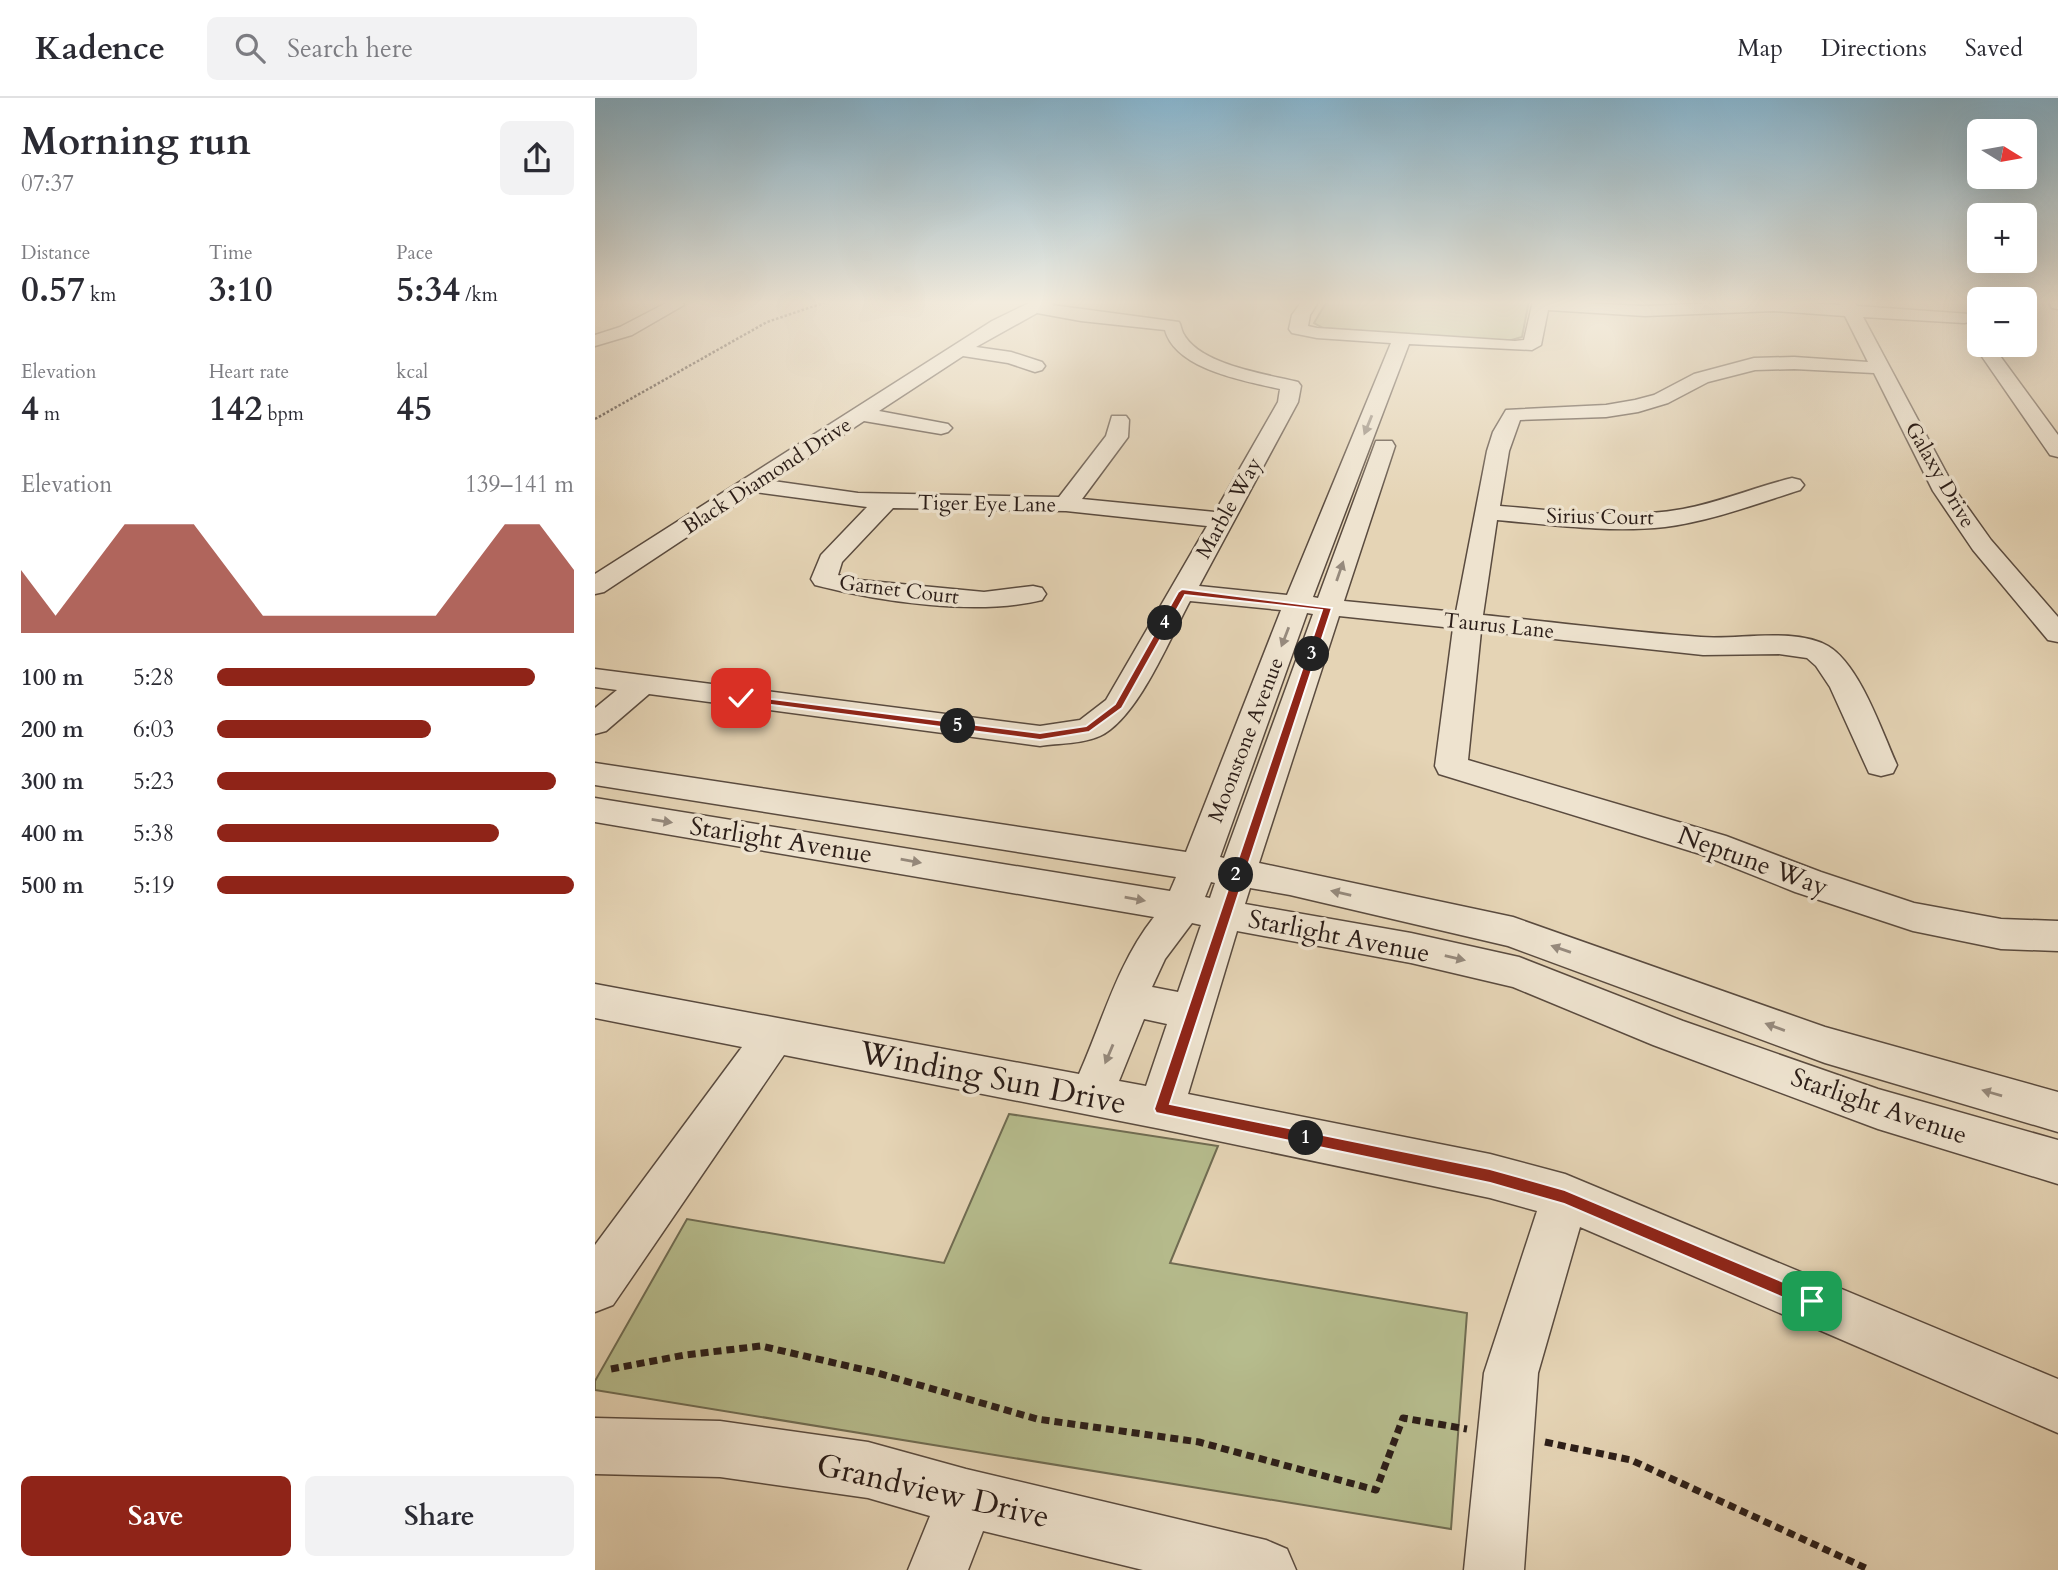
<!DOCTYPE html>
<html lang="en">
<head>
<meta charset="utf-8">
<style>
  :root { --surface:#fff; --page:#f2f2f3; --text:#2b2b33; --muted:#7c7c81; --line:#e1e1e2; --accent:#8f2418 }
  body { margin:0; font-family:Cardo,serif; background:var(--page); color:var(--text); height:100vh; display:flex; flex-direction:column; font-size:26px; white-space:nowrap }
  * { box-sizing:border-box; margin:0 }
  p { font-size:23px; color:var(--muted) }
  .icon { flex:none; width:38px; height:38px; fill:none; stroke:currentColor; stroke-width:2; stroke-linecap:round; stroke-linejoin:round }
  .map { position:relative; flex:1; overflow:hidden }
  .panel { display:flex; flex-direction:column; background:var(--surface); width:595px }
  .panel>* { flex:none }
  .needle { width:46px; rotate:101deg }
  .buttons { position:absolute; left:1372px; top:21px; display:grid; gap:14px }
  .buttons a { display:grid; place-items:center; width:70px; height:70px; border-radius:10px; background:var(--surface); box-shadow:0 7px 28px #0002; font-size:35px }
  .pin { position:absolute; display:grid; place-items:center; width:60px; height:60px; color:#fff; margin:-30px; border-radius:14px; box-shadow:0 4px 10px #0006 }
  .km { position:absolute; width:35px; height:35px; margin:-18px; border-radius:50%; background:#222; color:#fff; font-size:19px; line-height:35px; text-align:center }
  .round { display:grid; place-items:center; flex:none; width:74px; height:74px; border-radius:10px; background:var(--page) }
  .overview { display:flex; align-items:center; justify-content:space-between; height:119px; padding:0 21px }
  h1 { font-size:38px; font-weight:800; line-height:52px }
  .metrics { display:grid; grid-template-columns:repeat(3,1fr); gap:10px; height:119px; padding:7px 21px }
  .metrics div { display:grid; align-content:center }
  .metrics b { font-size:35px; font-weight:800 }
  .metrics small { font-size:19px; font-weight:400 }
  .metrics p { font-size:19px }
  .chart { height:196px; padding:14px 21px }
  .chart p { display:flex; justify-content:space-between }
  .chart svg { width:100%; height:126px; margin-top:7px; fill:var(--accent); opacity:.7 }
  .cta { display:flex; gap:14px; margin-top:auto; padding:14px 21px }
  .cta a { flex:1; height:80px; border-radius:10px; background:var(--accent); color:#fff; font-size:28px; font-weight:800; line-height:80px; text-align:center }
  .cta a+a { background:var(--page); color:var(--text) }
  ul { padding:0 21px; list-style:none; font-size:23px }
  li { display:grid; grid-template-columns:112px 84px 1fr; align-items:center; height:52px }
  li i { height:18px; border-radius:9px; background:var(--accent) }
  header { display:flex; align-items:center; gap:42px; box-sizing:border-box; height:98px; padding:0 35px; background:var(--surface); border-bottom:2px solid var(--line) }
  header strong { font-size:33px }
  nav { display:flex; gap:38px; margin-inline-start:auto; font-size:24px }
  .search { width:490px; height:63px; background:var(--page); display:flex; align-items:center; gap:18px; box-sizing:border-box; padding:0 24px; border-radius:10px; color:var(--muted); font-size:26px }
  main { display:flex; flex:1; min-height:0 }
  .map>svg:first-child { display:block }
</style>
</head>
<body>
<header>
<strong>Kadence</strong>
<div class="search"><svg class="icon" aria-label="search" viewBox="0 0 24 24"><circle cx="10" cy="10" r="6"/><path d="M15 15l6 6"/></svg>Search here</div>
<nav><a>Map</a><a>Directions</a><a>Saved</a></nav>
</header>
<main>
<section class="panel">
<div class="overview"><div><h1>Morning run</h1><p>07:37</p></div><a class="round"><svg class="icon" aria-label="share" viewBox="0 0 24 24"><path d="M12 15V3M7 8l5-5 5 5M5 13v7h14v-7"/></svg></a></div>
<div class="metrics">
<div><p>Distance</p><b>0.57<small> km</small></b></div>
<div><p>Time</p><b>3:10</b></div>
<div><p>Pace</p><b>5:34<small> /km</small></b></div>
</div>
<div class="metrics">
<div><p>Elevation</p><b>4<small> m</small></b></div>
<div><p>Heart rate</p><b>142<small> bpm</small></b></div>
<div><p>kcal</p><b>45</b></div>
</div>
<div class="chart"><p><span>Elevation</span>139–141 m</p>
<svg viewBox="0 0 160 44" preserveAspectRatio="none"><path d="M0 44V22L10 38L20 22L30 6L40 6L50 6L60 22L70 38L80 38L90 38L100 38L110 38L120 38L130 22L140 6L150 6L160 22V44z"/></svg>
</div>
<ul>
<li><b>100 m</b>5:28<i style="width:89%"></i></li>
<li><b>200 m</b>6:03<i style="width:60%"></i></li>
<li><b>300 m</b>5:23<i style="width:95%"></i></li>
<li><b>400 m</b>5:38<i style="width:79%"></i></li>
<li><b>500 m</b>5:19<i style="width:100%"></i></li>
</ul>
<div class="cta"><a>Save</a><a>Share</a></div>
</section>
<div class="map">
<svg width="1463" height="1472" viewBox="0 0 1463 1472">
  <rect width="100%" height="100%" fill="#e5d4b5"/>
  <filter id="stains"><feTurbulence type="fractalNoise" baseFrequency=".00286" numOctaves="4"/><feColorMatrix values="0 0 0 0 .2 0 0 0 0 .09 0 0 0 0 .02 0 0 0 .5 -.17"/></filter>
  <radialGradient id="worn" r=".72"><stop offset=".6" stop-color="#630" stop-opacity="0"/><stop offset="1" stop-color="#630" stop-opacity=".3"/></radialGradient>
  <!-- green -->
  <g fill="#b6bc8d" stroke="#706c52" stroke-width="2">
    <polygon points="732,203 934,203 927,239 913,243 728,230 719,225"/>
    <polygon points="414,1016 623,1048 575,1165 872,1215 856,1431 0,1292 0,1283 92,1121 349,1165"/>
  </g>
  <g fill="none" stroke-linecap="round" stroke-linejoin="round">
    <!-- minor casing -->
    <g stroke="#5a4b3f" stroke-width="3">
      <g id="minor">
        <polygon points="75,203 86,203 89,207 37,237 0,248 0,237 25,229"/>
        <path d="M438 203H460L457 207 584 224C586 227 586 231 588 235 604 267 671 276 703 284L706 288 703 304 604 488 692 497 796 245 722 240 697 235 694 231 697 217 707 203H724L715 217 713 228 722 230 920 243 929 242 938 203 1050 208 1173 203 1245 207 1243 203H1259L1262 208 1375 216 1378 220 1375 224 1369 225 1268 219 1361 393 1396 442 1463 519V544L1453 542 1378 452 1338 393 1279 275 1199 271 1160 272 1113 284 1073 305 1043 314 1011 319 925 322 914 353 905 408C966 413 1027 422 1088 411 1125 404 1160 389 1197 380L1205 382 1209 387 1205 392C1161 406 1116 423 1070 429 1014 435 958 427 902 422L888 517C960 524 1033 534 1106 539 1143 542 1199 529 1233 548 1265 567 1287 634 1302 667L1298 675 1286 678 1274 675 1235 589 1221 568 1212 560 1184 556 1108 557 886 533 873 662 1131 738 1226 774 1319 805 1406 821 1463 823V853L1406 851 1318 833 1200 794 1105 756 844 676 840 668 858 530 744 518 664 765 918 819 1230 929 1463 994V1034L1230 965 913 848 695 797 655 790 650 806 816 835 924 859 1088 923 1283 991 1463 1042V1086L1283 1031 1058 947 918 889 816 865 642 833 593 996 895 1056 970 1076 1463 1281V1335L985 1129 943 1275 929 1472H869L889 1275 942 1113 895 1100 566 1031 189 957 18 1207 0 1214V1147L147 949 0 920V886L484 976C508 922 522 866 559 819L0 724V700L575 793 581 779 0 687V665L591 754 686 512 595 503C575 540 543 620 505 638 488 646 463 645 445 648L54 596 11 633 0 636V610L22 592 0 589V571L445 628 485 622 511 602 612 428 471 413 298 410 247 464 243 477 264 482 389 494 438 488 447 490 451 496 447 502C381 518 286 504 220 487L216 481 226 457 272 409 160 394 9 494 0 496V476L397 223ZM953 212 1050 218 1179 213 1250 218 1273 264 1199 259 1159 260 1099 276 1059 297 1040 302 1011 307 911 312 898 334 892 353 861 514 749 503 800 348 797 343H781L723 500 718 499 814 246 937 252 946 247ZM442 215 486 223 570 232C581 272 651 283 685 291L683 304 620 414 487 401 533 339 534 322 531 318H517L511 338 464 399 263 395 178 383 269 323 346 336 353 334 357 330 353 326 284 313 368 258 413 265 440 274 447 272 450 268 447 264 416 254 381 249ZM712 515 718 516 629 760 625 759ZM616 784 620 785 615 800 610 799ZM597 825 606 827 583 894 557 889 570 861ZM549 921 572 926 551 988 524 983Z"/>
        <polygon points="1453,203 1463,203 1463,211 1457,210"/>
        <polygon points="1384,242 1384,247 1397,247 1463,337 1463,359 1455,357 1379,247"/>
        <polygon points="0,1320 125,1323 273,1344 371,1371 671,1442 692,1451 701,1472 548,1472 388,1433 373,1472 313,1472 335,1418 273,1400 125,1379 0,1376"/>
      </g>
    </g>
    <!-- path-far1 -->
    <polyline stroke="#2b1d18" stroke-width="2.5" stroke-dasharray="2.5 2" stroke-linecap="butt" points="0,321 172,224 234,203"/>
    <!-- path -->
    <g stroke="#2b1d18" stroke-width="7" stroke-dasharray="8 5" stroke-linecap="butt">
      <polyline points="16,1271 90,1257 166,1248 279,1274 442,1321 604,1344 781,1392 808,1320 872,1331"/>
      <polyline points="950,1344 1036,1362 1275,1472"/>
    </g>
    <!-- minor -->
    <use href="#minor" fill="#eee3cf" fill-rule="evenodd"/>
  </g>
  <!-- one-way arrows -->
  <defs><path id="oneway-solid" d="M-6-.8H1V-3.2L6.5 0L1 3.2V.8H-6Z" transform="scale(1.75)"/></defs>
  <g fill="#968a7d">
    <use href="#oneway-solid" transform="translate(773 327) rotate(112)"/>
    <use href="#oneway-solid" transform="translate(745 473) rotate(-71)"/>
    <use href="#oneway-solid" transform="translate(690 539) rotate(111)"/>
    <use href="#oneway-solid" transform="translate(67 723) rotate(9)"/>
    <use href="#oneway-solid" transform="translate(316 763) rotate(10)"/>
    <use href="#oneway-solid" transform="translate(746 795) rotate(-167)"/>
    <use href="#oneway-solid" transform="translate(540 801) rotate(10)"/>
    <use href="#oneway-solid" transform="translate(966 851) rotate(-161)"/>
    <use href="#oneway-solid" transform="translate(860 860) rotate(13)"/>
    <use href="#oneway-solid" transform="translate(1180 929) rotate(-160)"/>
    <use href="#oneway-solid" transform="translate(514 956) rotate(113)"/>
    <use href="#oneway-solid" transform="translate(1397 995) rotate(-164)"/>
  </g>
  <!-- sky -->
  <linearGradient id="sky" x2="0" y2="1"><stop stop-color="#87b6d0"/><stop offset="0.5" stop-color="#f3ecde"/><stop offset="1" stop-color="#f3ecde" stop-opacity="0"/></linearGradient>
  <rect width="1463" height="409" fill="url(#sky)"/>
  <!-- route -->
  <polygon fill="#8f2418" stroke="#fff" stroke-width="2" points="587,491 737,510 575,1006 895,1071 970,1092 1222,1198 1225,1203 1222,1209 1217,1212 969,1106 895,1085 561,1015 559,1011 727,512 590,497 527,610 494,634 445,642 146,603 142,600 146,597 445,635 491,628 520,606 583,494"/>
  <g text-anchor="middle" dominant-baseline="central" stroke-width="7" stroke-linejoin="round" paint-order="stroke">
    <!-- far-street labels -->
    <g font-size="21" fill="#2b1d18" stroke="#eee3cf">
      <text transform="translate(1345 377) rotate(60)">Galaxy Drive</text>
      <text transform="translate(172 378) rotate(-33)">Black Diamond Drive</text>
      <text transform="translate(392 406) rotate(1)">Tiger Eye Lane</text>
      <text transform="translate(634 410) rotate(-61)">Marble Way</text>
      <text transform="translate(1005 419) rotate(1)">Sirius Court</text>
      <text transform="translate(304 492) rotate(7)">Garnet Court</text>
      <text transform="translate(904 528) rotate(6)">Taurus Lane</text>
      <text transform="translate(651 642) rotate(-69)">Moonstone Avenue</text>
    </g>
    <!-- street labels -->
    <g font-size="26" fill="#2b1d18" stroke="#eee3cf">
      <text transform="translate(186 742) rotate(9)">Starlight Avenue</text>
      <text transform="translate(1158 763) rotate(20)">Neptune Way</text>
      <text transform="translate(744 838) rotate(11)">Starlight Avenue</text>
      <text transform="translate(1284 1008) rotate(19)">Starlight Avenue</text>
    </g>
    <!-- near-street labels -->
    <g font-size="32" fill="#2b1d18" stroke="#eee3cf">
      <text transform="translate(398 980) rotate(11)">Winding Sun Drive</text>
      <text transform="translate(338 1393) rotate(13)">Grandview Drive</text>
    </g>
  </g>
  <rect width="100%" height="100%" filter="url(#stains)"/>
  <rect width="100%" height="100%" fill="url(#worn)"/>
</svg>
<div class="buttons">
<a><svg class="needle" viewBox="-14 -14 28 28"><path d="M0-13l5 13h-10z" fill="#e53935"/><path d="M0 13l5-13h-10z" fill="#7c7c81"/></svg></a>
<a>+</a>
<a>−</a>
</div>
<div class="pin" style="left:1217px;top:1203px;background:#1e9e55"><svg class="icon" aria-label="arrive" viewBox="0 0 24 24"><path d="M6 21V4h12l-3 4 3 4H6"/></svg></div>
<div class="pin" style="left:146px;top:600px;background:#d93025"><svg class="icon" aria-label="check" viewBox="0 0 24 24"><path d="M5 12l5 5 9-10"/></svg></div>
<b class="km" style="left:711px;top:1040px">1</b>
<b class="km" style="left:641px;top:777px">2</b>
<b class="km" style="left:717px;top:556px">3</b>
<b class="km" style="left:570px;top:525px">4</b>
<b class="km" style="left:363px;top:628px">5</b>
</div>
</main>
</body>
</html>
